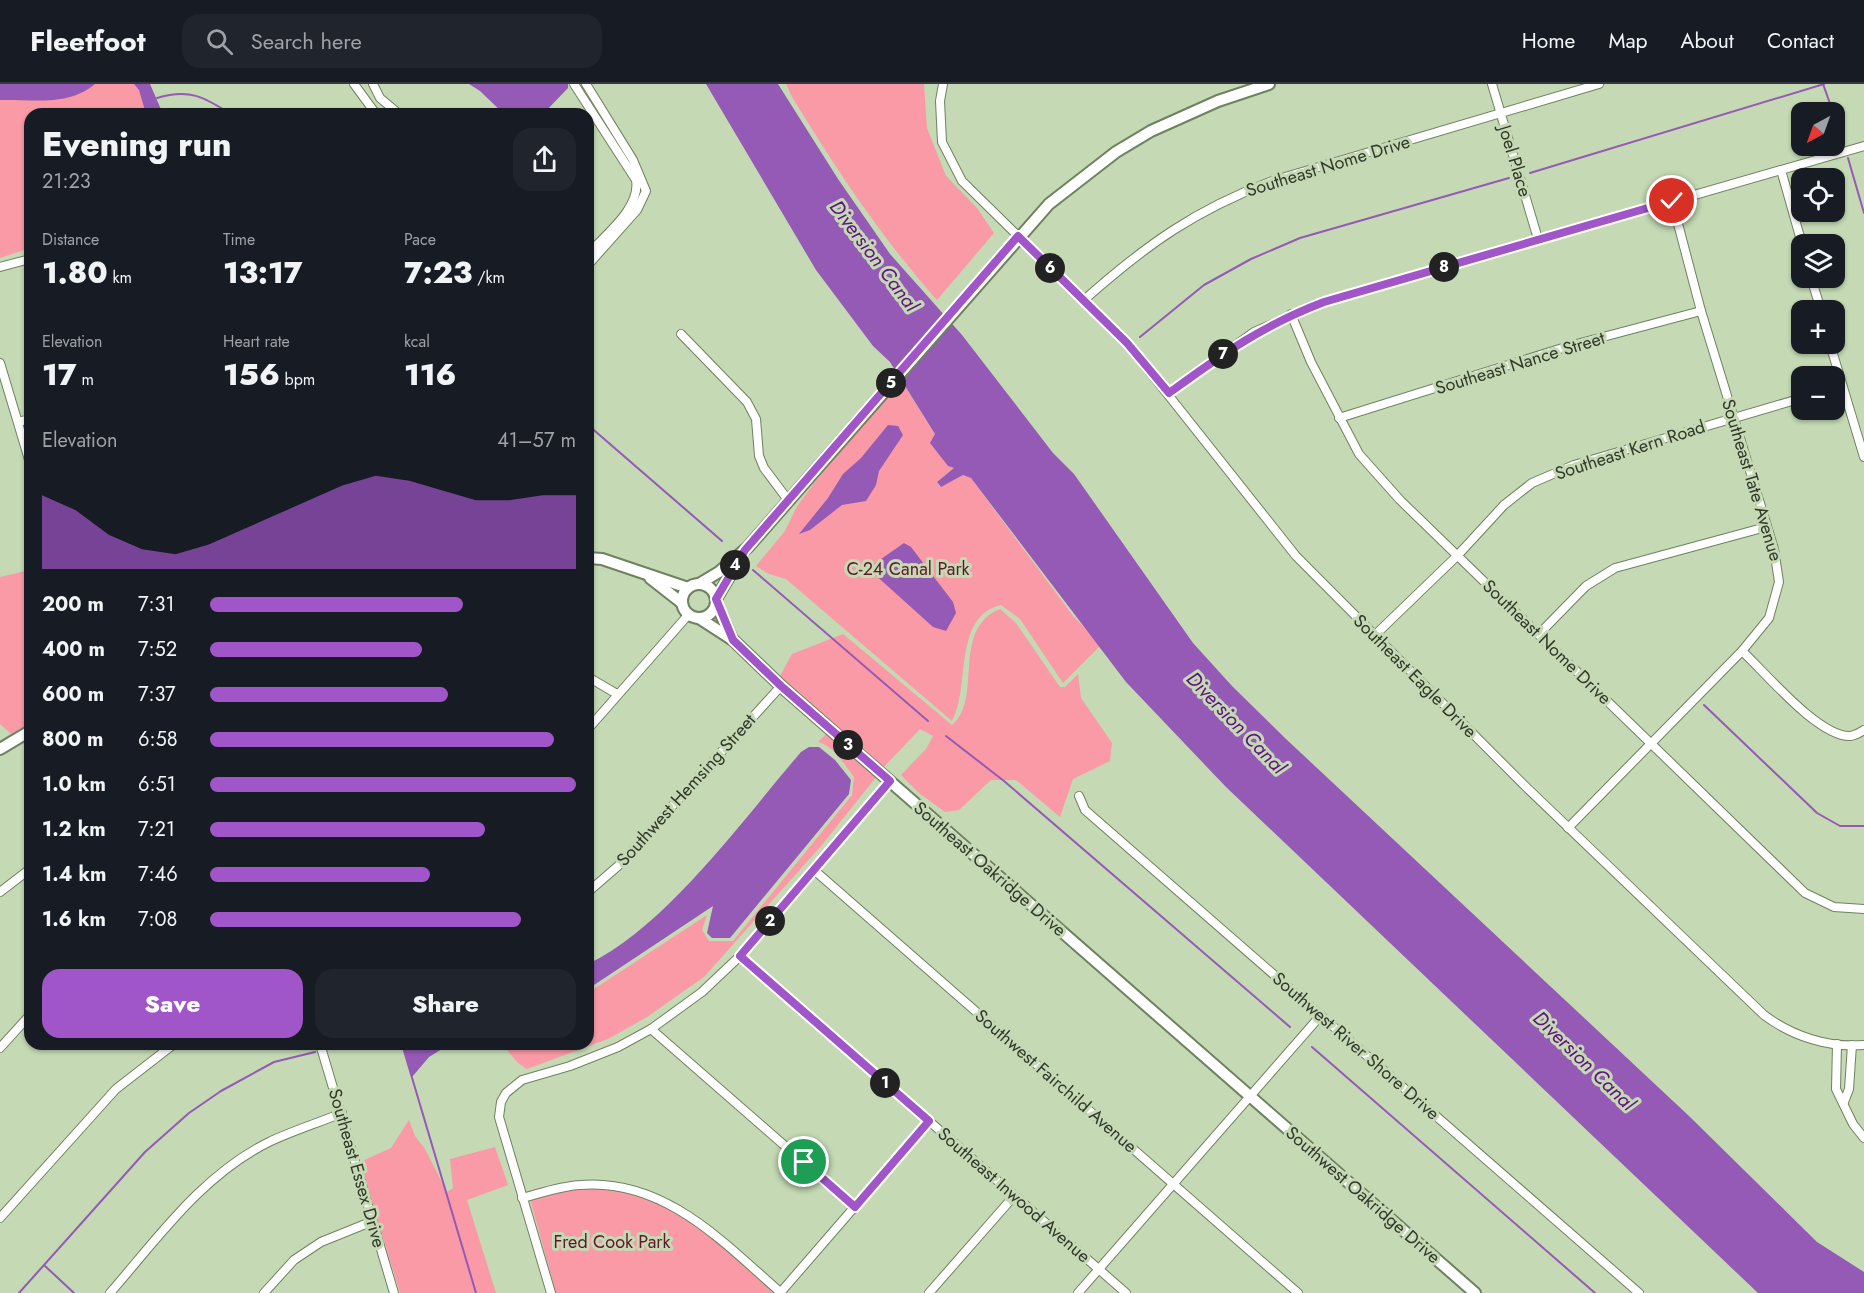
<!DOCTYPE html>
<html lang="en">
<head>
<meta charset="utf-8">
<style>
  :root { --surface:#171b24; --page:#20242c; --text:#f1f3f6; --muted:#9ea1a6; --line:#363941; --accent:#a055c8 }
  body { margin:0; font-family:Jost,sans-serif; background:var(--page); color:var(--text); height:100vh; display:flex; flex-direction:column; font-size:22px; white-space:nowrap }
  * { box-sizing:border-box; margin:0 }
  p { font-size:20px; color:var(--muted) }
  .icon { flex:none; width:33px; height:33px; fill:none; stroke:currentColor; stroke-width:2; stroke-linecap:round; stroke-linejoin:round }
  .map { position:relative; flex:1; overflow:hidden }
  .sheet { position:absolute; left:24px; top:24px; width:570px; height:942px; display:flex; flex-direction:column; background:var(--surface); border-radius:18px; box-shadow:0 2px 4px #0004 }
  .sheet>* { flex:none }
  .needle { width:39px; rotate:221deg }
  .tools { position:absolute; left:1791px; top:18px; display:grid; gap:12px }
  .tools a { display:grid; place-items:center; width:54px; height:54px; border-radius:12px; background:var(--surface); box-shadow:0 2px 4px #0004; font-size:30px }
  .pin { position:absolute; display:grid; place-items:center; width:51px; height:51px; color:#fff; margin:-26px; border:3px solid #fff; border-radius:50%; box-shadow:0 2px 6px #0007 }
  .km { position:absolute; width:30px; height:30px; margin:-15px; border-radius:50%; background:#222; color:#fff; font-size:16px; line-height:30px; text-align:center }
  .round { display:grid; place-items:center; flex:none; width:63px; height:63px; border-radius:18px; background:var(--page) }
  .overview { display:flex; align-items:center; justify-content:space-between; height:102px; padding:0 18px }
  h1 { font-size:33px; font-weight:800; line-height:45px }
  .stats { display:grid; grid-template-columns:repeat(3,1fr); gap:9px; height:102px; padding:6px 18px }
  .stats div { display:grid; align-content:center }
  .stats b { font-size:30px; font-weight:800 }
  .stats small { font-size:16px; font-weight:400 }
  .stats p { font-size:16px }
  .chart { height:168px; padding:12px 18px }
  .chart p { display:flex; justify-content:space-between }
  .chart svg { width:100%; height:108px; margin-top:6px; fill:var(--accent); opacity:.7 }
  .action { display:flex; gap:12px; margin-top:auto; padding:12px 18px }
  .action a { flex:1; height:69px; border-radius:18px; background:var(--accent); color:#fff; font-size:24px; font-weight:800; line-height:69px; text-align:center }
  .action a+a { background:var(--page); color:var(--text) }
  ul { padding:0 18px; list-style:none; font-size:20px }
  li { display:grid; grid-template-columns:96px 72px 1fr; align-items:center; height:45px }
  li i { height:15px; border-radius:8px; background:var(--accent) }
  header { display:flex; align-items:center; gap:36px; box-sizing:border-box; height:84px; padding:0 30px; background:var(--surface); border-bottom:2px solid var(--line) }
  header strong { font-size:28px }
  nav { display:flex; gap:33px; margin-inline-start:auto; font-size:21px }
  .search { width:420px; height:54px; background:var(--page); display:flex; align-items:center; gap:15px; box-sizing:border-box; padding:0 21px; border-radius:18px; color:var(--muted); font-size:22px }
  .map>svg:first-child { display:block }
</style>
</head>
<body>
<header>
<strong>Fleetfoot</strong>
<div class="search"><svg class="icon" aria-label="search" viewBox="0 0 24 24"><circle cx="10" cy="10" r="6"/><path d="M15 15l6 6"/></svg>Search here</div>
<nav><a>Home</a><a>Map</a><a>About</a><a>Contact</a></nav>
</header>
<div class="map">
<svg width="1864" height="1209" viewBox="0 0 1864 1209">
  <rect width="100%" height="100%" fill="#c4d9b4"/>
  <!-- green -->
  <g fill="#fa9aa6">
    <polygon points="0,0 139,0 154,30 30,30 30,164 0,174"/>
    <path d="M786 0H924L927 44 946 92 977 124 994 149 937 216C880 152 837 86 792 13Z"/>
    <path d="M904 301 935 350 931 359 948 382 954 384 937 398 940 403 963 391 971 394 1073 532 1101 561 1063 599 1020 535 1001 521C952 533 971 603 952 637L786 495 769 490 756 482 785 447 796 424 814 399 891 308 893 310Z"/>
    <polygon points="30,486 30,639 11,650 0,640 0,493"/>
    <path d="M1000 525 1016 539 1060 603H1065L1078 590 1081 614 1112 659 1110 677 1073 695 1060 733 1016 696H991L959 726 945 728 919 709 901 691 926 665 933 652 920 645 882 685 780 592 792 570 843 550 952 641C984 615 950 545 1000 525Z"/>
    <path d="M827 649 877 692 821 762 704 893 647 933 608 955 527 985 518 979 502 960H588V909L707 831 702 846 709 857H733L852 711 854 693C845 681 833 661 818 658Z"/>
    <polygon points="409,1036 415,1052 425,1065 447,1108 453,1104 450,1075 495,1063 508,1101 467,1116 496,1209 400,1209 360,1078 391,1064"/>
    <path d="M584 1104C675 1107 713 1152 776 1209H556L530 1115Z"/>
  </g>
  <!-- water -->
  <g fill="#945ab5">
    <path d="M0 0H95C68 23 32 15 0 16Z"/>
    <polygon points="134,0 150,0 163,30 146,30 139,6"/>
    <polygon points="469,0 568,0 568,4 543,30 504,30 480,7"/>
    <polygon points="706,0 778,0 838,95 890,170 962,251 1053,369 1074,390 1193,559 1232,602 1286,655 1689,1032 1817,1158 1864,1188 1864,1209 1758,1209 1226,703 1126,598 971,394 963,391 941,403 937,398 954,384 948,382 930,359 935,350 890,278 873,262 816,186"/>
    <polygon points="888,341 898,342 903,351 879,387 876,401 866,417 842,421 810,446 799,450 828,414 843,390 861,374"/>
    <polygon points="904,459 911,463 953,518 956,529 946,547 933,543 872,488 874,480"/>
    <path d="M809 663H819L835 676 851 696 849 710 730 854H712L707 849 713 822 588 905V880C666 843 744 734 801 668Z"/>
    <polygon points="402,960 450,960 429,973 412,993"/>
  </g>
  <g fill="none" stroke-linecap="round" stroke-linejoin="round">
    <!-- stream -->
    <g stroke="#945ab5" stroke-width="2">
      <polyline points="1823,0 1833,28"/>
      <path d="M157 14C189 4 204 13 231 30"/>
      <polyline points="1834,32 1842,54"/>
      <polyline points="1848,74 1864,129"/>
      <polyline points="1530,89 1824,0"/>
      <polyline points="1140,253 1204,201 1251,175 1300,154 1509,94"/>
      <polyline points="588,341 722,457"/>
      <polyline points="753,486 928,637"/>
      <polyline points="1704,621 1817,729 1840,742 1864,742"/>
      <polyline points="946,652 1004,697 1290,943"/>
      <polyline points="402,960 476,1209"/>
      <polyline points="1312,963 1595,1209"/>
      <polyline points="45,1182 74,1209"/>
      <polyline points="19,1209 145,1068 189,1029 221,1007 274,978 315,968"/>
    </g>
    <!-- street casing -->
    <g stroke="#6e825f" stroke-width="10">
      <g id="street">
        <polyline points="354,0 376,30"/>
        <polyline points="373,0 380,14 399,30"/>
        <path d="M574 0 636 96C641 124 605 151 588 170"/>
        <polyline points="586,0 633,76 646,107 637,126 588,181"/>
        <path d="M943 0 940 17 942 58 962 97 1127 259 1296 472 1524 701 1764 931C1792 952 1828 964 1864 961"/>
        <polyline points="1492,0 1538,155"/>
        <polyline points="1781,86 1802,160"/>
        <polyline points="0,183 30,175"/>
        <polyline points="1811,194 1821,226"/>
        <path d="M1084 216C1146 161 1196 125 1275 96L1599 0"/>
        <polyline points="1291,230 1311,278 1359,370 1400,416 1805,809 1834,823 1864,825"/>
        <polyline points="681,250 747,318 756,335 759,372 764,384 788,416"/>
        <polyline points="1830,260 1864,373"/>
        <polyline points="0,279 30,379"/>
        <polyline points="1169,309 1254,248 1324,218 1864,62"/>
        <polyline points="1339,334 1569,262 1701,227"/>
        <polyline points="18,338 30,335"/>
        <polyline points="1539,550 1586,502 1615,484 1766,443"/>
        <polyline points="1374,552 1457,472 1504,421 1532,399 1574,381 1802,314"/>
        <path d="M1742 567C1765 588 1819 654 1851 652 1855 651 1861 648 1864 646"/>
        <polyline points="588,593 617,610"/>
        <polyline points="588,645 689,530"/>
        <polyline points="1079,712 1085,726 1639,1209"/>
        <polyline points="1568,744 1742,567 1769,534 1779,498 1774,465 1701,227 1672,117"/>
        <polyline points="814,786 1298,1209"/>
        <polyline points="0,808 30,785"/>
        <polyline points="588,808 618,782 781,602"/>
        <polyline points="740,872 1126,1209"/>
        <polyline points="651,945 855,1123"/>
        <polyline points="320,960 394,1209"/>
        <polyline points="1837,960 1836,1005 1853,1040 1864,1054"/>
        <polyline points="0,964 30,931"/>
        <polyline points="1844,1018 1849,1005 1852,961"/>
        <path d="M522 1114C541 1109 561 1102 580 1101 664 1094 723 1158 780 1208"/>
        <polyline points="0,1134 116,1005 174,960"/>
        <path d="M110 1209C158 1154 202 1091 269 1058 292 1047 318 1039 342 1029"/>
        <polyline points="264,1209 294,1176 321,1158 373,1137"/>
        <polyline points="551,1209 499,1033 501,1018 506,1009 522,996 570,982 618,963 651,945 702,908 740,872 890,697"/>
        <polyline points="780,1209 929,1037"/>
        <polyline points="929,1209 1014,1112"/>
        <polyline points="1078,1209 1321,931"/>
      </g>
    </g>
    <!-- secondary casing -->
    <g stroke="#6e825f" stroke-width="14">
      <g id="secondary">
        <polyline points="588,474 602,475 688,504"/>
        <polyline points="650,494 682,519"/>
        <polyline points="699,500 719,488 748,463 1049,120 1116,68 1151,47 1218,17 1269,0"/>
        <circle cx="699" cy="517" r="17"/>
        <polyline points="716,515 739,476"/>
        <polyline points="716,519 731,553"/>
        <polyline points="699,534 733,556 781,602 1475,1209"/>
        <polyline points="0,665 30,647"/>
      </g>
    </g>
    <!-- street -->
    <use href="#street" stroke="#fff" stroke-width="8"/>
    <!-- secondary -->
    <use href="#secondary" stroke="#fff" stroke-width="10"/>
  </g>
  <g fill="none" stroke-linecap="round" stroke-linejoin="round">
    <!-- route casing -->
    <g stroke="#fff" stroke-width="12">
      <path id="route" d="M804 1078 855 1123 929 1037 740 872 890 697 781 602 733 556 716 515 745 466 1018 152 1127 259 1169 309C1223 270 1261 242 1324 218L1672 117"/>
    </g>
    <!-- route -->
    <use href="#route" stroke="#a055c8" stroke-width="8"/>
  </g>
  <g text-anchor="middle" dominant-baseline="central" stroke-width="6" stroke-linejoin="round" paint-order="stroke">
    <!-- street labels -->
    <g font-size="18" fill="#30392a" stroke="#c4d9b4">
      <text transform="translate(1515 77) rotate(73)">Joel Place</text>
      <text transform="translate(1328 82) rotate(-17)">Southeast Nome Drive</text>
      <text transform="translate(1520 279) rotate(-17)">Southeast Nance Street</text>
      <text transform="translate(1630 366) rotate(-18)">Southeast Kern Road</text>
      <text transform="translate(1752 396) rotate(73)">Southeast Tate Avenue</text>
      <text transform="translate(1547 558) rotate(44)">Southeast Nome Drive</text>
      <text transform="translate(1415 592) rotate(45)">Southeast Eagle Drive</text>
      <text transform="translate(686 706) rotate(-48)">Southwest Hemsing Street</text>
      <text transform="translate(990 785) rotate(41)">Southeast Oakridge Drive</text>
      <text transform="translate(1356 962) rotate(41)">Southwest River Shore Drive</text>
      <text transform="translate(1056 997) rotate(41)">Southwest Fairchild Avenue</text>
      <text transform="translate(357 1084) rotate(74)">Southeast Essex Drive</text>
      <text transform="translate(1014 1111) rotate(41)">Southeast Inwood Avenue</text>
      <text transform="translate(1363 1111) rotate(41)">Southwest Oakridge Drive</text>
    </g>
    <!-- park labels -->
    <g font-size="18" fill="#621828" stroke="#c4d9b4">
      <text x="908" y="485">C-24 Canal Park</text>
      <text x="612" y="1158">Fred Cook Park</text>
    </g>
    <!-- water labels -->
    <g font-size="20" font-style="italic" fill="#621284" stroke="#c4d9b4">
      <text transform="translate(874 172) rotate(53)">Diversion Canal</text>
      <text transform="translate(1236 639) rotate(46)">Diversion Canal</text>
      <text transform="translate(1584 977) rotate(44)">Diversion Canal</text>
    </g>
  </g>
</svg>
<div class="tools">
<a><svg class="needle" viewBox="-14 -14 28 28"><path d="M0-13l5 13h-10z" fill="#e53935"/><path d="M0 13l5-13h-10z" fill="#9ea1a6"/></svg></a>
<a><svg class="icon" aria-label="locate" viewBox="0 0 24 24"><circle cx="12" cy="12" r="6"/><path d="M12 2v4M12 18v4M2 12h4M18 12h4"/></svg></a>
<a><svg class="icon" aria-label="layers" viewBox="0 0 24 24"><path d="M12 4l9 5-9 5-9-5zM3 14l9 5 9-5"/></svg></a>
<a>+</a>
<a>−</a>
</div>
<div class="pin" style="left:804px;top:1078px;background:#1e9e55"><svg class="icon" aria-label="arrive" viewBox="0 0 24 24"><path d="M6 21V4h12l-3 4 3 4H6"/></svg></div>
<div class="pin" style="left:1672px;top:117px;background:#d93025"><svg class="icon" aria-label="check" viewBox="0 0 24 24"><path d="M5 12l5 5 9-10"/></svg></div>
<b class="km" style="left:885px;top:999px">1</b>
<b class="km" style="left:770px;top:837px">2</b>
<b class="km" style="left:848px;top:661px">3</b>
<b class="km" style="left:735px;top:481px">4</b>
<b class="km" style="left:891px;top:299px">5</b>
<b class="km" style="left:1050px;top:184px">6</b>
<b class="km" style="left:1223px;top:270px">7</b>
<b class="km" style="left:1444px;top:183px">8</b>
<section class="sheet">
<div class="overview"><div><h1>Evening run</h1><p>21:23</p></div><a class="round"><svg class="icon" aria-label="share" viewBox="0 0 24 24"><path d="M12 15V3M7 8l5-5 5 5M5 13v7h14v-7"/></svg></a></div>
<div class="stats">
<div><p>Distance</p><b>1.80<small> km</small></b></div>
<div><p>Time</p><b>13:17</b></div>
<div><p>Pace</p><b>7:23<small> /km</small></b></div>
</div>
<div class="stats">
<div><p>Elevation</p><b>17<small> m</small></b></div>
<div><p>Heart rate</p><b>156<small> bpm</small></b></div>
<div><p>kcal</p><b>116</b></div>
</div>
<div class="chart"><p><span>Elevation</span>41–57 m</p>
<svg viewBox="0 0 160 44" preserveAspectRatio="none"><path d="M0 44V14L10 20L20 30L30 36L40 38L50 34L60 28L70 22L80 16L90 10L100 6L110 8L120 12L130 16L140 16L150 14L160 14V44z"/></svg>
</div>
<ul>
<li><b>200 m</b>7:31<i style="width:69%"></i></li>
<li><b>400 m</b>7:52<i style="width:58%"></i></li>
<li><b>600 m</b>7:37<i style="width:65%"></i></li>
<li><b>800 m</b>6:58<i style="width:94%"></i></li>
<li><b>1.0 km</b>6:51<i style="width:100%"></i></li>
<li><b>1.2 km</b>7:21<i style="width:75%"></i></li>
<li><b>1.4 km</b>7:46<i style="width:60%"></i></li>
<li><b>1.6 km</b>7:08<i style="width:85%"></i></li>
</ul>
<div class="action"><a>Save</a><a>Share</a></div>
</section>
</div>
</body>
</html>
